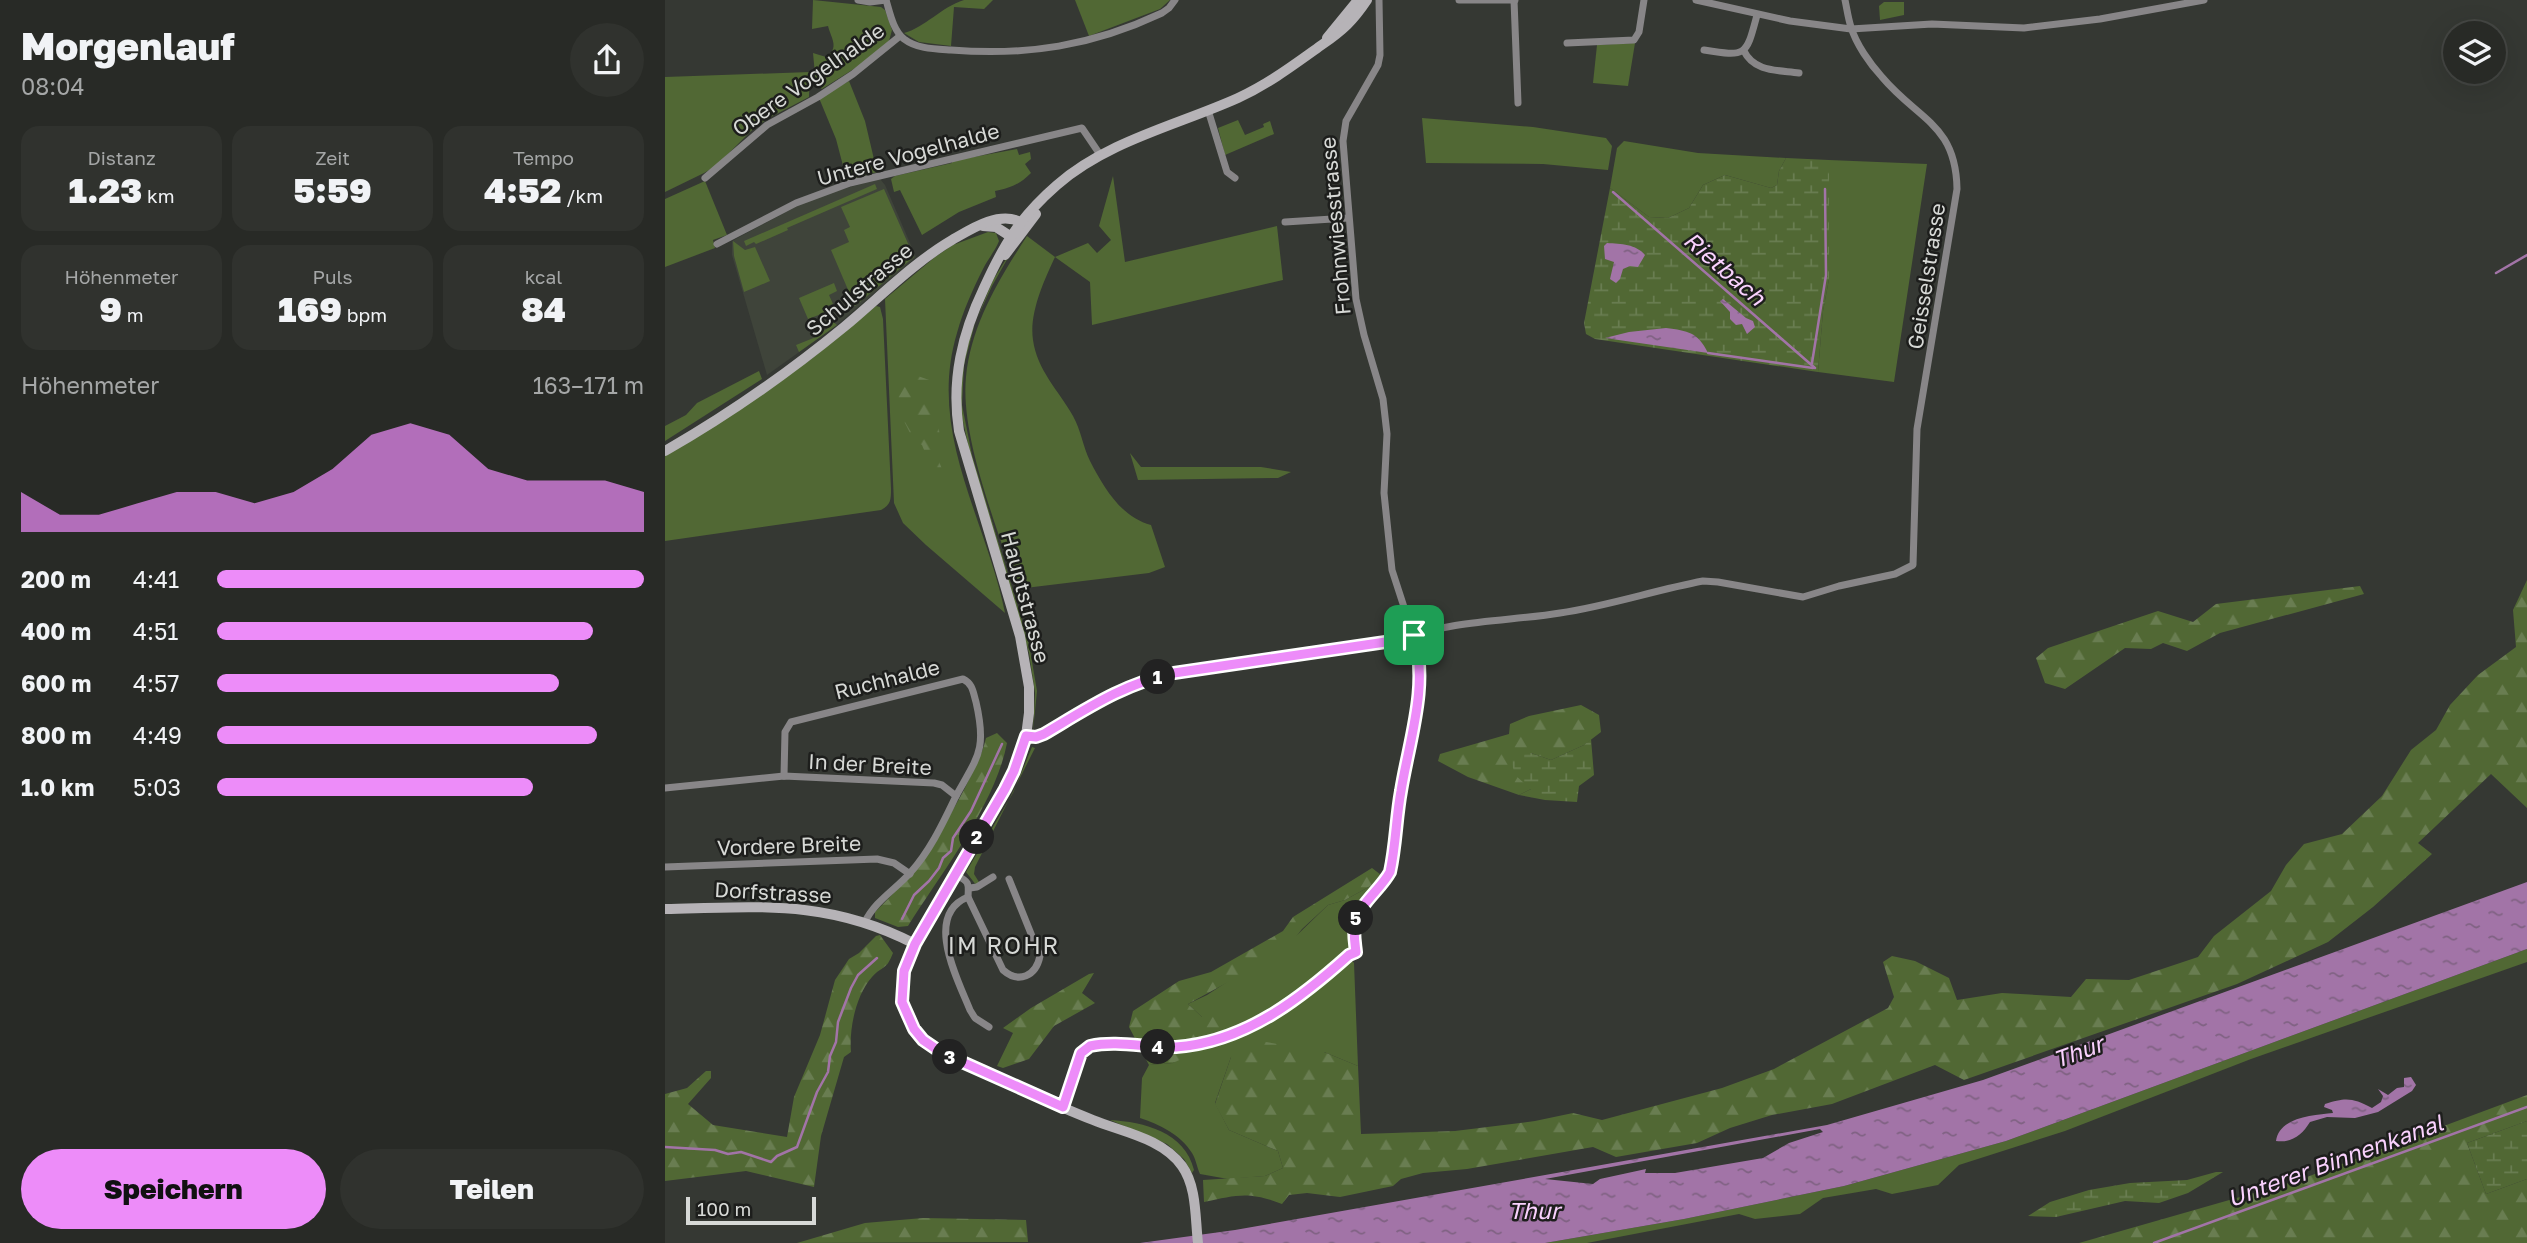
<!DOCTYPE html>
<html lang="de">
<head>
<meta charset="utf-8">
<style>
  :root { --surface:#282a26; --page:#30322e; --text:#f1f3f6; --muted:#a5a7a7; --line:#444643; --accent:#ed8cf9 }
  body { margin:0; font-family:"Golos Text",sans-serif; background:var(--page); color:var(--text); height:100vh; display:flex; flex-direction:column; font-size:26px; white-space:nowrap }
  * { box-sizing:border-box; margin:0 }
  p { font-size:23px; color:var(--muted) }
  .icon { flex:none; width:38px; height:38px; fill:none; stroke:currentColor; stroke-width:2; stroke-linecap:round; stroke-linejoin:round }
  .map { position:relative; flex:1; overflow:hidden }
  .sheet { display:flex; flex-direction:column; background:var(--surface); width:665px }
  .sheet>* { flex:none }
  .tools { position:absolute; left:1778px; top:21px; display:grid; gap:14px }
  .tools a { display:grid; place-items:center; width:63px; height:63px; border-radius:50%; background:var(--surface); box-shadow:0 7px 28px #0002,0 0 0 2px var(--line); font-size:35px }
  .scale { position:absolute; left:21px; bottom:18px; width:130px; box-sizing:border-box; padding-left:7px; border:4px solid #d7d9d6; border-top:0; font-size:19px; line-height:24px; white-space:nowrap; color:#d7d9d6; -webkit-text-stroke:5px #1d1e1c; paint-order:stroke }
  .pin { position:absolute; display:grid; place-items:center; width:60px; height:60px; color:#fff; margin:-30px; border-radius:14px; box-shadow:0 4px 10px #0006 }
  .km { position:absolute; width:35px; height:35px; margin:-18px; border-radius:50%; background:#222; color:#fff; font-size:19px; line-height:35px; text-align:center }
  .round { display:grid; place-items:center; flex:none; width:74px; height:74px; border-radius:37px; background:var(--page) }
  .head { display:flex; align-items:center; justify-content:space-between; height:119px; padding:0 21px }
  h1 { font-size:38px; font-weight:800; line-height:52px }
  .figures { display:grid; grid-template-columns:repeat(3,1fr); gap:10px; height:119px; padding:7px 21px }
  .figures div { display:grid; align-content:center; border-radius:18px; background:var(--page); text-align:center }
  .figures b { font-size:35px; font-weight:800 }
  .figures small { font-size:19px; font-weight:400 }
  .figures p { font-size:19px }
  .chart { height:196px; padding:14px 21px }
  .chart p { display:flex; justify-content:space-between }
  .chart svg { width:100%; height:126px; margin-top:7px; fill:var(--accent); opacity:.7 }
  .button { display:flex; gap:14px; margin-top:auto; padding:14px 21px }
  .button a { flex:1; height:80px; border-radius:42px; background:var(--accent); color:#111; font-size:28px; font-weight:800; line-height:80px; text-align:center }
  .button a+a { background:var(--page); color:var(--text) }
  ul { padding:0 21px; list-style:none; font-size:23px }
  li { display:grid; grid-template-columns:112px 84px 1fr; align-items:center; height:52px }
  li i { height:18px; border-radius:9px; background:var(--accent) }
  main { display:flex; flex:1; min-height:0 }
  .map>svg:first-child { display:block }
</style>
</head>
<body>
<main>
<section class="sheet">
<div class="head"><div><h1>Morgenlauf</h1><p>08:04</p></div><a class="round"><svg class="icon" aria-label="share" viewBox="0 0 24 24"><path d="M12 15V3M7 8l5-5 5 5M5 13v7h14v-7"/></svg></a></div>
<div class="figures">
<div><p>Distanz</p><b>1.23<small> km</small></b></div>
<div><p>Zeit</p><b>5:59</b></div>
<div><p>Tempo</p><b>4:52<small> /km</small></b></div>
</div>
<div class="figures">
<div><p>Höhenmeter</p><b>9<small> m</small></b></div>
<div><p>Puls</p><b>169<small> bpm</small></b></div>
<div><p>kcal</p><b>84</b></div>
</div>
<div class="chart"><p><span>Höhenmeter</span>163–171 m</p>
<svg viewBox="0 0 160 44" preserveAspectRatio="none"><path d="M0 44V30L10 38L20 38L30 34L40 30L50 30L60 34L70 30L80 22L90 10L100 6L110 10L120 22L130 26L140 26L150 26L160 30V44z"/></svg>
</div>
<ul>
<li><b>200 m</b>4:41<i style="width:100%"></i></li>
<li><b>400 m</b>4:51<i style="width:88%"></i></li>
<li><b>600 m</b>4:57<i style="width:80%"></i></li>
<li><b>800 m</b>4:49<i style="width:89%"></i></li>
<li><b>1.0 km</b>5:03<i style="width:74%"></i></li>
</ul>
<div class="button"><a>Speichern</a><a>Teilen</a></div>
</section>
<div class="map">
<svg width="1862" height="1243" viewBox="0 0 1862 1243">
  <defs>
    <pattern id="forest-firs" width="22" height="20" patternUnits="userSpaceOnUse" patternTransform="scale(1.75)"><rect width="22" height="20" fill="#516834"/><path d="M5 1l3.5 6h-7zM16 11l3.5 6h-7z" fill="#697d51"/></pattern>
    <pattern id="wetland-marsh" width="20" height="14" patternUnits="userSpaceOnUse" patternTransform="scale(1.75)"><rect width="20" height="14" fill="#516834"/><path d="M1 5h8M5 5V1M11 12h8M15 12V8" fill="none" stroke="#697d51"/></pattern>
    <pattern id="water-ripples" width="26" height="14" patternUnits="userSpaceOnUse" patternTransform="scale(1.75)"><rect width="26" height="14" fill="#a274a7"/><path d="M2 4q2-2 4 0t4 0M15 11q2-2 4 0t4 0" fill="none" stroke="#806283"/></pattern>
  </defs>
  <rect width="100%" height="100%" fill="#353833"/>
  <!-- built -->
  <polygon fill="#3f443a" points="215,179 220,185 251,257 172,325 102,375 67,255 67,241 134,205 167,192"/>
  <!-- green -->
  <g fill="#516834">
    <path d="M148 0 216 7 220 10 227 30 224 41 195 65 157 89 151 85 148 53 161 57C175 48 166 38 163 26L147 29Z"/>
    <path d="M299 0H328L319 9 289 7 286 46 254 42 239 33C261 27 276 7 299 0Z"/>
    <polygon points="410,0 505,0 495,9 424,36"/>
    <polygon points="1219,2 1239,2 1239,15 1215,20 1214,6"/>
    <polygon points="970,43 963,86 928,83 932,45"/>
    <polygon points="145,72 144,97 102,119 86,131 51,166 39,173 0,192 0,77"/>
    <polygon points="184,81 200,121 212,172 182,181 171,139 154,98"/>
    <polygon points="757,118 868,127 941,138 947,146 943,170 878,164 761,163"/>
    <polygon points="573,120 580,135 599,127 598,124 605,121 609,134 560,155 553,128"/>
    <polygon points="959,141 1033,153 1121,158 1114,171 1112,185 1106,188 1060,175 1038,185 1024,208 1003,218 984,217 945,188 952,148"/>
    <path d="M352 149 354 155 365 152 366 159 360 164 366 173C355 184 346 188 330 191L331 197 294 212 257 235 235 190 229 192 226 179 230 176 287 163V161Z"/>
    <polygon points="1164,160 1262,164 1229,382 1153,372 1158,311 1164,279"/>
    <path d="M448 176 460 262 612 226 618 280 427 325 425 282 390 257C379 281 364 313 368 340 372 370 394 391 408 416 416 430 418 447 425 461 439 488 456 517 486 525L500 567 484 573 352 589C333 529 295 438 301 377 306 325 334 279 362 236L390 257 423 243 432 253 446 240 434 226Z"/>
    <polygon points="40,181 62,235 48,240 50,248 0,267 0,199"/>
    <polygon points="210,184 212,189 122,228 123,230 91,244 89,242 81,246 79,241"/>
    <polygon points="219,189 249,257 190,306 166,250 184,242 179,230 185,227 176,207"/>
    <path d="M323 232 331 233 334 241C330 251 323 259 318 269 308 289 298 311 292 333 262 433 321 518 340 613L261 545 238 523 229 503 220 299 270 257 288 245Z"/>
    <polygon points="353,240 327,286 310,323 299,365 297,405 307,455 364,644 372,691 368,731 370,693 364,653 305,453 297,417 295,397 296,376 304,338 328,280"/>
    <polygon points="68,241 80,250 90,247 105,281 79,292 69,256"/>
    <polygon points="169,283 172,291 164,295 168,304 162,306 164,311 143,319 134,298"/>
    <path d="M211 306 215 307 218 319 226 489C226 499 226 505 216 510L0 541V455L145 360Z"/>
    <polygon points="166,320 172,325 134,352 131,345 151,337 151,334 162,329 160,323"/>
    <polygon points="94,371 97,379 0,441 0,426 21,415 32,403"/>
    <polygon points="465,453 476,467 596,467 626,472 613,478 473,480"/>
    <polygon points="367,747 370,748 310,867 309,874 314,882 311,885 301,872 348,793"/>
    <polygon points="720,878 694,909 685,952 637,994 584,1025 537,1017 523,1004 542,995 629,938 663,905 680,900"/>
    <polygon points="1862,949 1862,962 1586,1059 1400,1131 1294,1165 1273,1185 1227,1194 1211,1189 1158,1198 1135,1214 1090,1219 1074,1214 922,1243 880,1243 1019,1219 1179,1186 1341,1141"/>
    <path d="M682 960 686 959 689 963 693 1066 659 1052 566 1057 550 1103 564 1130 613 1151 618 1168 600 1176 563 1179 535 1174C532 1168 531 1159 527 1153 516 1135 494 1124 475 1118L477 1078 484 1065 508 1063 535 1045 612 1015 631 1003Z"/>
    <path d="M445 1120C479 1122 520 1132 529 1170L527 1173 519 1159 502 1144Z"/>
  </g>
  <!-- forest -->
  <g fill="url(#forest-firs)">
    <polygon points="250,375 267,381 277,451 273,459 285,489 274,486 257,445 249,441 236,415 229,377"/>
    <path d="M1862 580V808L1826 774 1753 843 1767 854 1708 907 1663 942 1572 984 1299 1080 1270 1065 1167 1104 1107 1115 1065 1128 1032 1143 951 1157 928 1147 802 1169 758 1173 736 1179 728 1186 675 1197 642 1193 624 1195 617 1204C584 1191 572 1195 539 1202L538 1180 600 1176 618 1168 613 1151 564 1130 550 1104 566 1057 589 1040 659 1052 693 1066 696 1134 790 1131 870 1121 908 1113 937 1120 1057 1088 1109 1069 1223 1008 1229 997 1218 962 1227 956 1250 961 1284 978 1292 1000 1337 993 1406 997 1421 979 1464 980 1533 957 1549 936 1606 891 1621 865 1639 844 1677 834 1717 796 1746 750 1771 730 1785 705 1813 675 1851 647 1848 610Z"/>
    <polygon points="1695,586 1699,594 1555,633 1522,651 1498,643 1486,649 1460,648 1400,689 1380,683 1371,658 1383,648 1493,611 1528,622 1551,604"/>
    <polygon points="916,705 934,715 936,732 919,745 886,760 866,753 866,789 854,795 803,777 773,761 775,754 844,734 845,724 864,716"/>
    <path d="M332 733 342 743C330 805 277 872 243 926L233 927 210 918V912C249 875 275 835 300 788 308 771 317 756 321 738Z"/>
    <polygon points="707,868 720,878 680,900 663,905 637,929 620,951 523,1004 537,1017 557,1009 584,1025 541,1038 529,1053 508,1063 484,1065 464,1027 468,1011 514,981 546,972 618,931 628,917"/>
    <path d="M215 935 228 953C221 971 218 965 207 977 191 995 184 1028 186 1052L179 1057 156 1136 149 1187 81 1171 0 1181V1094L22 1088 41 1071H46V1078L23 1104 48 1125 122 1137 129 1097 155 1035 170 980 184 959 194 953 211 936Z"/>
    <polygon points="429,973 417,993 430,1003 389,1026 364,1059 338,1068 332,1066 348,1033 338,1028 366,1008 424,974"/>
    <polygon points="1862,1095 1862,1121 1802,1143 1821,1194 1862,1179 1862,1243 1414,1243 1631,1181"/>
    <polygon points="258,1218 361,1220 363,1242 132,1243 200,1223"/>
  </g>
  <!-- wetland -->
  <g fill="url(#wetland-marsh)">
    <polygon points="1121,158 1164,160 1164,279 1158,311 1153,372 930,339 921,334 919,323 945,188 984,217 1003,218 1024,208 1038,185 1060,175 1106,188 1112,185 1114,171"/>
    <polygon points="926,739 929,775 914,786 912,802 880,800 854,795 866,789 850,775 845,757 866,753 886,760 919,745"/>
    <polygon points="1862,1121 1862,1179 1821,1194 1802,1143"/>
    <polygon points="1551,1172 1558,1172 1523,1193 1494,1203 1460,1201 1391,1217 1363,1216 1385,1202 1424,1190 1465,1183 1522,1180"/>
  </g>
  <!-- water -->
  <g fill="url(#water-ripples)" fill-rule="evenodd">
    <path d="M942 243C956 244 971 244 980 255L973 267 965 266 958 269 955 279 951 283 945 279 949 262 940 259 939 246Z"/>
    <polygon points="1058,299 1081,318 1088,321 1090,327 1082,334 1077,324 1071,325 1065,319 1065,312 1055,301"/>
    <path d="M1001 328C1023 331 1033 332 1043 353L940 338 964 332Z"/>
    <path d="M1862 882V949L1341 1141 1179 1186 1019 1219 880 1243H475L570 1230 1162 1125 1318 1080ZM1155 1129 1158 1132 1124 1143 1098 1158 1010 1173H980L981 1169 935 1179 928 1184 880 1179Z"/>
    <path d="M1746 1077 1751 1085 1747 1091 1713 1112 1690 1118 1662 1117 1645 1122C1637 1135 1627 1143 1611 1141 1614 1117 1649 1115 1668 1113L1667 1110 1659 1107 1660 1104C1681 1097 1688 1098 1707 1108L1716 1102 1718 1096 1713 1089 1723 1095 1732 1088 1739 1087V1078Z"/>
  </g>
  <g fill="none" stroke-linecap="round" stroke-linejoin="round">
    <!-- stream -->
    <g stroke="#a274a7" stroke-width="2.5">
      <polyline points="948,192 1150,368"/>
      <polyline points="1831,273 1862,255"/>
      <polyline points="1043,353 1148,368"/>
      <polyline points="1147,363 1161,275 1160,189"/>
      <polyline points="237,919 249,895 264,881 274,868 278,858 286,851 288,838 306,811 337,744"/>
      <polyline points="0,1147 50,1150 63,1154 76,1152 106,1162 112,1156 132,1147 152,1092 163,1072 165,1056 171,1042 173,1022 186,988 193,975 212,958"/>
      <polyline points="1489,1243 1862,1107"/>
    </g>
    <!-- street -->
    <g stroke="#888688" stroke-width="7">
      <polyline points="193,0 205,2 221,0"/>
      <path d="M221 0C225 13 228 30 239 39 252 49 270 49 286 50 362 56 427 46 497 13L504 8 510 0"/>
      <polyline points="794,0 850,0"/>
      <polyline points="849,0 853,103"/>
      <polyline points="1031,0 1125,21 1186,29 1267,24 1359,28 1435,19 1539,0"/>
      <polyline points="902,43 969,40 974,32 979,0"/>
      <path d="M1039 50C1082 57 1081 56 1092 15"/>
      <path d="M1079 51C1089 72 1113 70 1134 73"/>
      <polyline points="543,110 562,172 570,178"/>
      <polyline points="40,178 102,125 153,97 188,74 235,36"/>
      <polyline points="620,222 683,218"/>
      <polyline points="52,244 131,203 185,183 417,128 436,156"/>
      <path d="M361 736 368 738 379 734 451 691 483 679 509 673 741 639C784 620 848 621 895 613 943 606 990 590 1038 581L1053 582 1138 597 1174 586 1230 574 1248 565 1252 429 1292 189C1291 124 1253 120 1217 77 1205 64 1191 44 1186 27 1183 18 1182 9 1180 0"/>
      <path d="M119 776 120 732 126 722 298 679C308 684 308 692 311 702 322 750 313 756 291 796"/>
      <path d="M0 788 119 776 269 783 277 785 291 796C278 823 265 851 245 873 231 889 210 901 200 922"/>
      <polyline points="0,867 212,859 229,863 245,874"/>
      <path d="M290 874C304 882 304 882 303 897L338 970C354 984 371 976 375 956L344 879"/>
      <polyline points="305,888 312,887 328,877"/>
      <path d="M303 897C258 915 293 980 305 1010L310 1018 324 1027"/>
      <path d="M398 1107 416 1053 425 1046C450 1040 484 1048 511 1047 580 1043 635 999 684 955L691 952C690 943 688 933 690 923 693 904 716 889 725 872L735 793 753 695 754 675 751 644 727 570 719 493 722 434 718 399 699 335 691 299 678 141 681 121 713 65 715 55 714 0"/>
    </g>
    <!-- secondary -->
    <g stroke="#b6b3b7" stroke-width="10">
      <polyline points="662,38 693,0"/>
      <polyline points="318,226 331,227 345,236"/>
      <polyline points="340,255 371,214"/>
      <path d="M0 451C63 415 123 373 179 327 214 298 248 263 287 240 306 229 333 211 356 222"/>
      <path d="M0 909C94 907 163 899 250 944"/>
      <path d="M533 1243C530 1218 532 1187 517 1166 497 1138 457 1132 428 1120 377 1100 327 1076 277 1053 235 1026 229 995 247 950L349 771 361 736 364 713V687L355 636 294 431C286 380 297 334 319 288 339 244 355 217 392 185 442 141 513 125 573 98 605 83 630 64 658 44 678 30 688 21 702 0"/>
    </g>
  </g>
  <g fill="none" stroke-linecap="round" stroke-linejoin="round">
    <!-- route casing -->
    <g stroke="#fff" stroke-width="14">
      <path id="route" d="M749 635C764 686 744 741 736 791 731 818 731 845 725 872 716 889 693 905 690 924 688 933 690 943 691 952L684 955C635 999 580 1042 511 1047 483 1048 452 1040 425 1046L416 1053 398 1107 277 1053 258 1040 249 1029 237 1002 239 971 250 944 340 789 349 771 361 736 371 737 379 734C423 708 458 684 509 673L741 639Z"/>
    </g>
    <!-- route -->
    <use href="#route" stroke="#ed8cf9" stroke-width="9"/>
  </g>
  <g text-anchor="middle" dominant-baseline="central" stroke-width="5" stroke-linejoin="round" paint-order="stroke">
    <!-- street labels -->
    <g font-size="21" fill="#d7d9d6" stroke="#1d1e1c">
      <text transform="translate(143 79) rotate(-35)">Obere Vogelhalde</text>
      <text transform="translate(243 154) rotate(-15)">Untere Vogelhalde</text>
      <text transform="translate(670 226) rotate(-95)">Frohnwiesstrasse</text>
      <text transform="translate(1261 276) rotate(-81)">Geisselstrasse</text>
      <text transform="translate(194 289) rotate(-40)">Schulstrasse</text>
      <text transform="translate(361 597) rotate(75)">Hauptstrasse</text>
      <text transform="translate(222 679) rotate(-14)">Ruchhalde</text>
      <text transform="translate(205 764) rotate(3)">In der Breite</text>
      <text transform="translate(124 845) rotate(-2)">Vordere Breite</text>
      <text transform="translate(108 892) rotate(3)">Dorfstrasse</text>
    </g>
    <!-- water labels -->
    <g font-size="23" font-style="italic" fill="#fad2fe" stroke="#1d1e1c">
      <text transform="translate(1060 268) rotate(41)">Rietbach</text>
      <text transform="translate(1413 1051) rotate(-20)">Thur</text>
      <text transform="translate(1670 1160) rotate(-20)">Unterer Binnenkanal</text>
      <text x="869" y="1210">Thur</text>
    </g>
    <!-- neighbourhood labels -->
    <g font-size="23" letter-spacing="2" fill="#d7d9d6" stroke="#1d1e1c">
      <text x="339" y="945">IM ROHR</text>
    </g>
  </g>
</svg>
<div class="tools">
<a><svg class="icon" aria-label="layers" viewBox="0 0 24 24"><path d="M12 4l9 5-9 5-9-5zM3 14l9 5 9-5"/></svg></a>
</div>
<div class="scale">100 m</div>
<div class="pin" style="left:749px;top:635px;background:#1e9e55"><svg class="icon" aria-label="arrive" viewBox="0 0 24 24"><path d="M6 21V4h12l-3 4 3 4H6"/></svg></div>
<b class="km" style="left:493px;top:677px">1</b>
<b class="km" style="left:312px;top:837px">2</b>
<b class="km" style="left:285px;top:1057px">3</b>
<b class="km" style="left:493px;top:1047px">4</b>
<b class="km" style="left:691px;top:918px">5</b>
</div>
</main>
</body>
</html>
